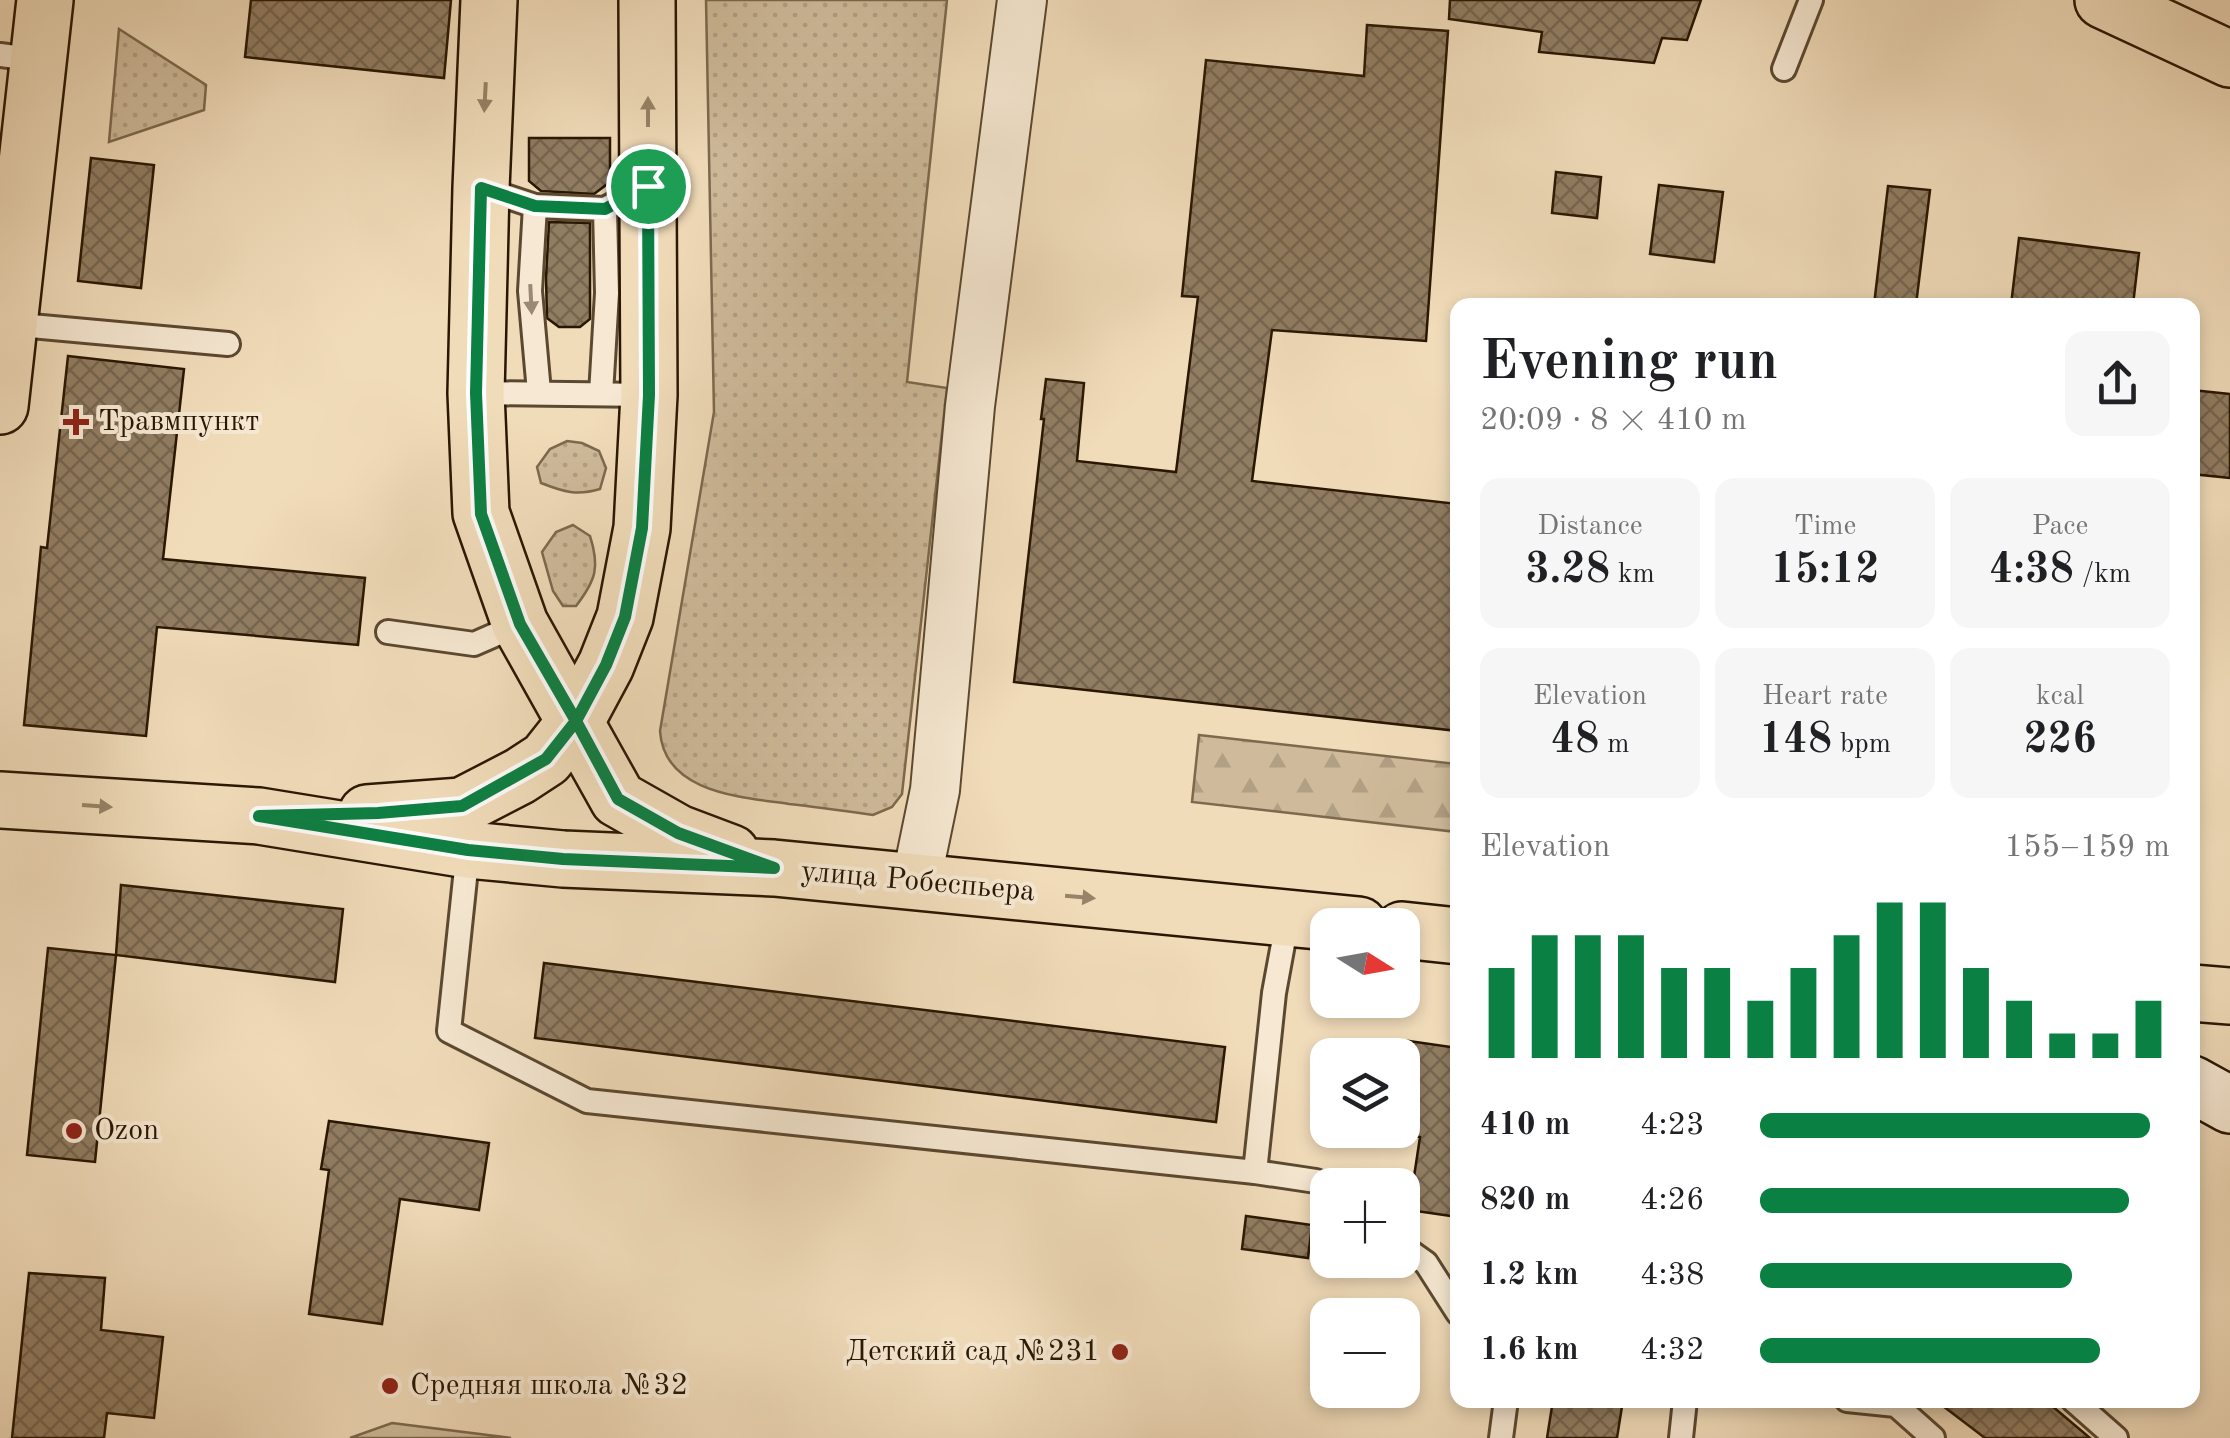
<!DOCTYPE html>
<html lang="en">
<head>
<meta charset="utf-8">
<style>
  :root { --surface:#fff; --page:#f6f6f6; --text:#202124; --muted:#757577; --accent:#0b8043 }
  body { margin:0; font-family:"Old Standard TT",serif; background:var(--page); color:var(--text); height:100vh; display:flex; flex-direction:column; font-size:38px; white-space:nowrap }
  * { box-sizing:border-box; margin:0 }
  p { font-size:32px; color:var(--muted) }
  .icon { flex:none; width:55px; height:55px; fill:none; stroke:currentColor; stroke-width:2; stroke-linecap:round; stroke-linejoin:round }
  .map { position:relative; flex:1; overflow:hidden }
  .panel { position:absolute; left:1450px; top:298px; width:750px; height:1110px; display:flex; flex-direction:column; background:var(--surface); border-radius:20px; box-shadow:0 5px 15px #0003 }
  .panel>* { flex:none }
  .needle { width:65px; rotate:101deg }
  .buttons { position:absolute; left:1310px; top:908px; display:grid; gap:20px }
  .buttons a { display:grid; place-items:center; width:110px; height:110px; border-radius:20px; background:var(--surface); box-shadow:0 5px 15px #0003; font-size:50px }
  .pin { position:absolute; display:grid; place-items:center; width:85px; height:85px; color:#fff; margin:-42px; border:5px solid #fff; border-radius:50%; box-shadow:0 2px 10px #0007 }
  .round { display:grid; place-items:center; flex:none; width:105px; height:105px; border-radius:20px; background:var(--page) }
  .headline { display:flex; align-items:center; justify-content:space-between; height:170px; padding:0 30px }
  h1 { font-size:55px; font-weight:800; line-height:75px }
  .figures { display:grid; grid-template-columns:repeat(3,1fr); gap:15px; height:170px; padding:10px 30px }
  .figures div { display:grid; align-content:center; border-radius:20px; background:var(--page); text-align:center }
  .figures b { font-size:42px; font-weight:800 }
  .figures small { font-size:28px; font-weight:400 }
  .figures p { font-size:28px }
  .chart { height:280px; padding:20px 30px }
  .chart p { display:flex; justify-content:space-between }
  .chart svg { width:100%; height:180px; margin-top:10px; stroke:var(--accent); stroke-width:6 }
  ul { padding:0 30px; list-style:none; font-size:32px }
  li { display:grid; grid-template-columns:160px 120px 1fr; align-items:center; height:75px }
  li i { height:25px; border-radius:12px; background:var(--accent) }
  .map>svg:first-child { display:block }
</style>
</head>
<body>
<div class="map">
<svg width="2230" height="1438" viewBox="0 0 2230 1438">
  <defs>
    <pattern id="grass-dots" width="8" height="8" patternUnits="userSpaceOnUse" patternTransform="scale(2.5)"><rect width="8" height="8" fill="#cfbb9b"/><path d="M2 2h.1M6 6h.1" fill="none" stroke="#b2a084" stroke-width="1.8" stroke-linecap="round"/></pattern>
    <pattern id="forest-firs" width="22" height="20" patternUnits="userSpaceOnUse" patternTransform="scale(2.5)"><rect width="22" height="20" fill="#cfbb9b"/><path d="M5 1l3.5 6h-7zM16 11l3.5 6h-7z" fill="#b2a084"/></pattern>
    <pattern id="building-cross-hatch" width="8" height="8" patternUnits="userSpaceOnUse" patternTransform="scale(2.5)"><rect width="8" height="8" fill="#917d62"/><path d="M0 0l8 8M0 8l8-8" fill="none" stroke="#76654f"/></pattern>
  </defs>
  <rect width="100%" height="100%" fill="#f1dcba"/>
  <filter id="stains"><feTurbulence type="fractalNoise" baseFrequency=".002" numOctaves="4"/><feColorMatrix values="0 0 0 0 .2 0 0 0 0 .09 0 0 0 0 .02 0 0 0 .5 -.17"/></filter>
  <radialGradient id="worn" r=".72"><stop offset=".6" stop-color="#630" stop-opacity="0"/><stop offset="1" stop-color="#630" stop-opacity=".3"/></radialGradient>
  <!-- grass -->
  <g fill="url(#grass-dots)" stroke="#7c694e" stroke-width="2.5">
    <path d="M706 0H947L907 382 947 388 902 794 892 807 873 815C845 811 817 807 789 804 741 797 664 793 660 731L714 412Z"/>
    <polygon points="119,29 206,85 204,110 109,142"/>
    <path d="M567 441 582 443 599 451 606 468 600 489C577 496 564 492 541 483L537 467 550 449Z"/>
    <path d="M573 525 590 536C600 567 596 580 576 606H563L553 591 542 552 556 532Z"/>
  </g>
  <!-- forest -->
  <polygon fill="url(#forest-firs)" stroke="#7c694e" stroke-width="2.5" points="1199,735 1457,764 1457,832 1192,802"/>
  <!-- garden -->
  <polygon fill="#cfbb9b" stroke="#7c694e" stroke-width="2.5" points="392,1423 511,1438 350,1438"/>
  <!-- building -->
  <g fill="url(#building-cross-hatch)" stroke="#291702" stroke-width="2.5">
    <polygon points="251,0 451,0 444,78 245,57"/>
    <polygon points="1450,0 1701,0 1687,40 1662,38 1654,63 1539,52 1542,32 1449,19"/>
    <polygon points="1367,25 1448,31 1426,341 1272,330 1252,481 1458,504 1458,731 1014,682 1044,419 1041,419 1046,379 1084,383 1077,461 1176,472 1198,297 1182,296 1206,60 1364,76"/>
    <polygon points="529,138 610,138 610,182 594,194 541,191 529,181"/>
    <polygon points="91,158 154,165 141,288 78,281"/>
    <polygon points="1556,172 1601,177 1597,218 1552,213"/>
    <polygon points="1659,185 1723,192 1714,262 1650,254"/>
    <polygon points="1888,186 1930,190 1916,305 1874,305"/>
    <polygon points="549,222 590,223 590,319 580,327 559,327 547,318 546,278"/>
    <polygon points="2019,238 2139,253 2133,305 2011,305"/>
    <polygon points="68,356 184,369 163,559 365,578 358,645 157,627 146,736 24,725 41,547 47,548"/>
    <polygon points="2192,390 2230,394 2230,478 2192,474"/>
    <polygon points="121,885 343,909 335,982 116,955"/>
    <polygon points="48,948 116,955 95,1162 27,1155"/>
    <polygon points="544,963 1225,1047 1216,1122 535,1038"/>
    <polygon points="1402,1040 1458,1048 1458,1217 1409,1210 1420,1137 1402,1134"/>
    <polygon points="329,1121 489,1143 479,1210 400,1199 382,1324 309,1314 329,1170 321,1169"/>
    <polygon points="1246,1216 1312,1225 1308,1258 1242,1249"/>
    <polygon points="29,1273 105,1278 101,1330 163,1337 154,1418 107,1413 104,1438 12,1438"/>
    <polygon points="1553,1400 1623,1400 1617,1438 1547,1438"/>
    <polygon points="1935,1400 2045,1400 2090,1438 1985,1438"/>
  </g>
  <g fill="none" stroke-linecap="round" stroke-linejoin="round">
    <!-- lane casing -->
    <g stroke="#5b4830" stroke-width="28">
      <g id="lane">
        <polyline points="0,55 38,60"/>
        <polyline points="1784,69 1811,0"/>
        <polyline points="481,188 535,206 605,209 619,201"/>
        <polyline points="535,206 530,291 539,392"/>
        <polyline points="9,324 228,344"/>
        <polyline points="476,393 649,395"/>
        <polyline points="601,394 607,293 605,209"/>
        <polyline points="388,632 474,644 520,624"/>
        <polyline points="468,850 449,1031 587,1101 1255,1172 1274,993 1288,917"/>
        <polyline points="1255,1172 1316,1181 1328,1189"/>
        <polyline points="1402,1246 1426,1263 1458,1313"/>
        <polyline points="1847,1400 1896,1405 1933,1438"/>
        <polyline points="2073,1400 2116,1438"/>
        <polyline points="1501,1438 1506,1400"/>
        <polyline points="1681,1438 1685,1400"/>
      </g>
    </g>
    <!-- street casing -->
    <g stroke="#5b4830" stroke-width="52">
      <polyline id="street" points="916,882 935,790 970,406 1022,0"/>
    </g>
    <!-- secondary casing -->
    <g stroke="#291702" stroke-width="60">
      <polyline id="secondary" points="2192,1084 2230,1105"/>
    </g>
    <!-- primary casing -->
    <g stroke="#291702" stroke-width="60">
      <g id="primary">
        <polyline points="489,0 481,188 476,393 481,513 520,624 618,799 678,833 731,853"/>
        <polyline points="2103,0 2230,59"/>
        <polyline points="0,406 45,0"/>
        <polyline points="0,800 259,816 468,850 563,859 774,868 1359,925"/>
        <polyline points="367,813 462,806 520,776 546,759 576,721 606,665 625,617 642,528 649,395 647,0"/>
        <polyline points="1402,930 1458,936"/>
        <polyline points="2192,993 2230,996"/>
      </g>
    </g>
    <!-- lane -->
    <use href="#lane" stroke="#f6e8d2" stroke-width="22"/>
    <!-- street -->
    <use href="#street" stroke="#f6e8d2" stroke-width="48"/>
    <!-- secondary -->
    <use href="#secondary" stroke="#f6e8d2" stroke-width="55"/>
    <!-- primary -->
    <use href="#primary" stroke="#f1dcba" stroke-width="55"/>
  </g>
  <!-- one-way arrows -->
  <defs><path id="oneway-solid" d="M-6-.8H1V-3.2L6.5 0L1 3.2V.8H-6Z" transform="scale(2.5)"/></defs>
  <g fill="#978367">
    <use href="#oneway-solid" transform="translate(485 97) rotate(93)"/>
    <use href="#oneway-solid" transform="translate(648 112) rotate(-90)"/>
    <use href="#oneway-solid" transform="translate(97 806) rotate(4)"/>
    <use href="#oneway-solid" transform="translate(1080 897) rotate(5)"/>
  </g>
  <use fill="#9a8a74" href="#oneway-solid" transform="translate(531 299) rotate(87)"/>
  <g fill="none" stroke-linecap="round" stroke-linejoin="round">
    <!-- route casing -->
    <g stroke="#fff" stroke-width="20">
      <polyline id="route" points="648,186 605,209 535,206 481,188 476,393 481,514 520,624 576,721 546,759 462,806 378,813 259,816 468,850 563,859 774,868 678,833 618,799 576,721 606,665 625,617 642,528 649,395 648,186"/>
    </g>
    <!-- route -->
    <use href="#route" stroke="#0b8043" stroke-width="12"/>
  </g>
  <!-- markers -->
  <g fill="#8f2418" stroke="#f6e8d2" stroke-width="4">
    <path d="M71 407h10v10h10v10h-10v10h-10v-10h-10v-10h10z"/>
    <circle cx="74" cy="1131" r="10"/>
    <circle cx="1120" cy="1352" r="10"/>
    <circle cx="390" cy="1386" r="10"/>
  </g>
  <g text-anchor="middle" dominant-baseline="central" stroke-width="8" stroke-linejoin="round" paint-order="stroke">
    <!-- poi labels -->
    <g font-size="30" fill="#291702" stroke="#f6e8d2" text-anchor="start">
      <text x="98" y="422">Травмпункт</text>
      <text x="94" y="1131">Ozon</text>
      <text x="1100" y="1352" text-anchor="end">Детский сад №231</text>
      <text x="410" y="1386">Средняя школа №32</text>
    </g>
    <!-- street labels -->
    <g font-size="30" fill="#291702" stroke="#f6e8d2">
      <text transform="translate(918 882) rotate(5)">улица Робеспьера</text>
    </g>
  </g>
  <rect width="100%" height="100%" filter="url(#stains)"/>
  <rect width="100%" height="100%" fill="url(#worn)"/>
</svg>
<div class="buttons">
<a><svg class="needle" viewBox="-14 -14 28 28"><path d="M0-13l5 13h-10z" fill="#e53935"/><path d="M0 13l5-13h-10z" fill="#757577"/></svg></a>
<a><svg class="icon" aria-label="layers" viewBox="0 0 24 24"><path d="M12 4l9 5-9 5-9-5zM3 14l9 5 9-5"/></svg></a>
<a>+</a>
<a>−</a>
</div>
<div class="pin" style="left:648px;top:186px;background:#1e9e55"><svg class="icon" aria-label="arrive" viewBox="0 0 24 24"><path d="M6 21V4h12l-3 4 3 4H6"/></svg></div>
<section class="panel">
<div class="headline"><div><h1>Evening run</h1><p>20:09 · 8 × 410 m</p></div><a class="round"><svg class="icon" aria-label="share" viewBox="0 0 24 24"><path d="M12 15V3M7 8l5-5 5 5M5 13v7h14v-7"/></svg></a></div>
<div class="figures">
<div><p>Distance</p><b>3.28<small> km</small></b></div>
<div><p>Time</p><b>15:12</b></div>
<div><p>Pace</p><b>4:38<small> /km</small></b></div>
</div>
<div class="figures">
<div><p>Elevation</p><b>48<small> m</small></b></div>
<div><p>Heart rate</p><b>148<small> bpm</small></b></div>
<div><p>kcal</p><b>226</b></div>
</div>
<div class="chart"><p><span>Elevation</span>155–159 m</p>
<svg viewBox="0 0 160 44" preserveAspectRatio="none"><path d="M5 44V22M15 44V14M25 44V14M35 44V14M45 44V22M55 44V22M65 44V30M75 44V22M85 44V14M95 44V6M105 44V6M115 44V22M125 44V30M135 44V38M145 44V38M155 44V30"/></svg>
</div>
<ul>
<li><b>410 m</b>4:23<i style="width:95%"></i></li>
<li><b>820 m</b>4:26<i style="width:90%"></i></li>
<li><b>1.2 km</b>4:38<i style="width:76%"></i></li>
<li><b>1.6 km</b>4:32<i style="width:83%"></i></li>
</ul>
</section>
</div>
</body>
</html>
